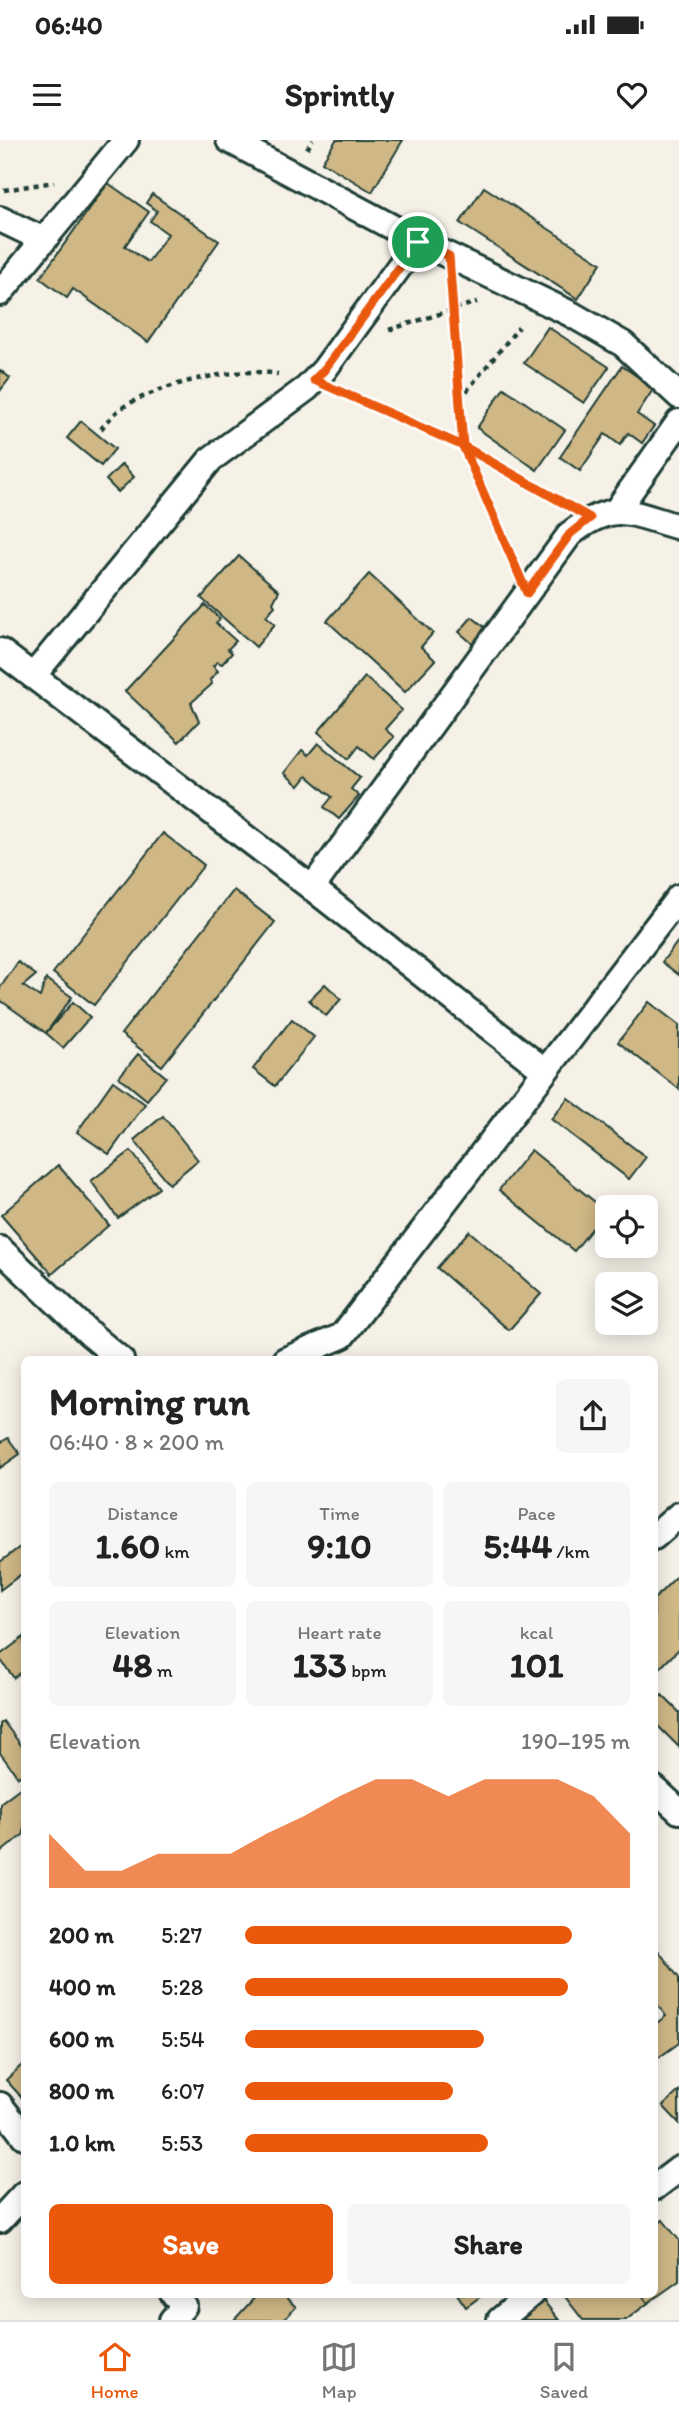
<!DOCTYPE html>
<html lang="en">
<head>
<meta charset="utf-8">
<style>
  :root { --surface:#fff; --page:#f6f6f6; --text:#222; --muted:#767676; --line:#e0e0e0; --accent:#ea580c }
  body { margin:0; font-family:Itim,sans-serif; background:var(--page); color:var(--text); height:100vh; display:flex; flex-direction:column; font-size:26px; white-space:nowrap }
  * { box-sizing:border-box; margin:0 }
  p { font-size:23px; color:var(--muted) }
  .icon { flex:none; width:38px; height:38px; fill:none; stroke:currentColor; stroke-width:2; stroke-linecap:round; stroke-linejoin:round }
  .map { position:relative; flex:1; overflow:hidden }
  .side { position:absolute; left:21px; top:1216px; width:637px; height:942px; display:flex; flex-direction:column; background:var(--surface); border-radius:10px; box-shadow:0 4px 18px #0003 }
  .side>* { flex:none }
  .tools { position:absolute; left:595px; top:1055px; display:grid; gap:14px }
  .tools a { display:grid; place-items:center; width:63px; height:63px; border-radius:10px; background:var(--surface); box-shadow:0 4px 18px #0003; font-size:35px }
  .pin { position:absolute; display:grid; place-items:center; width:60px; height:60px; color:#fff; margin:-30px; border:4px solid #fff; border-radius:50%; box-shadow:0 2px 7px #0007 }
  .round { display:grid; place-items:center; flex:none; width:74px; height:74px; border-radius:10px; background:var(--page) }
  .summary { display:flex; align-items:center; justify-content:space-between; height:119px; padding:0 28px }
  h1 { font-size:38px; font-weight:700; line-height:52px }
  .metrics { display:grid; grid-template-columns:repeat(3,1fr); gap:10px; height:119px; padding:7px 28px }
  .metrics div { display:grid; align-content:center; border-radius:10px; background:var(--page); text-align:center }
  .metrics b { font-size:35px; font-weight:700 }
  .metrics small { font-size:19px; font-weight:400 }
  .metrics p { font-size:19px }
  .chart { height:196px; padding:14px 28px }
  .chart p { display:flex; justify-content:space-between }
  .chart svg { width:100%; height:126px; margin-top:7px; fill:var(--accent); opacity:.7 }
  .action { display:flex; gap:14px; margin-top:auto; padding:14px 28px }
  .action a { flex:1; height:80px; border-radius:10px; background:var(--accent); color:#fff; font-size:28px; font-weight:700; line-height:80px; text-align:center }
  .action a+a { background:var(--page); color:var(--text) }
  ul { padding:0 28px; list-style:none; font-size:23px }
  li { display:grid; grid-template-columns:112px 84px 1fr; align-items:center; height:52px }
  li i { height:18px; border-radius:9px; background:var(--accent) }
  .status { display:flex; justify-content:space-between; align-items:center; height:49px; padding:0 35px; background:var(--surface); direction:ltr }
  .status svg { height:19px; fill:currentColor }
  header { display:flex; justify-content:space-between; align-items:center; height:91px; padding:0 28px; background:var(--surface); font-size:32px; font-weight:700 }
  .tabs { display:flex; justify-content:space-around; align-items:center; height:98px; border-top:2px solid var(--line); background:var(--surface); font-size:19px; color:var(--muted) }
  .tabs a { display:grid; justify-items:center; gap:4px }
  .tabs .selected { color:var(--accent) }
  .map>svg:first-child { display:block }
</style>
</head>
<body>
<div class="status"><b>06:40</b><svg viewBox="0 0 49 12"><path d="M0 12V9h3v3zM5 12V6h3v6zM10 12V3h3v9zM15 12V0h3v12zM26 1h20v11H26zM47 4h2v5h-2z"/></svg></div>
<header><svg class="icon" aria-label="menu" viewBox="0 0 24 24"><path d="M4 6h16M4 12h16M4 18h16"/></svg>Sprintly<svg class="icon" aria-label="heart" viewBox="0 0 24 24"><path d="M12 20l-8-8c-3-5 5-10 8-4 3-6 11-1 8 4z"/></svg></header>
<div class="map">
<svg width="679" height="2180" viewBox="0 0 679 2180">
  <rect width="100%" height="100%" fill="#f5f1e7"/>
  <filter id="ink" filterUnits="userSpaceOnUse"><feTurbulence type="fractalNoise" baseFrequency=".0143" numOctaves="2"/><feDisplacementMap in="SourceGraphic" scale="14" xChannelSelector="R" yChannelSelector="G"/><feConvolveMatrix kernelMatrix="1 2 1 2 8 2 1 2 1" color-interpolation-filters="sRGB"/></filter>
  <g filter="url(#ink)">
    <!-- building -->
    <g fill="#cfb786" stroke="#1f3d34" stroke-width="2">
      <polygon points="336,0 403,0 372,52 322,22"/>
      <polygon points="108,43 149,72 125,106 148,122 168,94 150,81 157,71 146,63 152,54 219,101 148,202 73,149 67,158 40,138"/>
      <polygon points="484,47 601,123 578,159 460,83"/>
      <polygon points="548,187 609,227 584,263 524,223"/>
      <polygon points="622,226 654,248 637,274 654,286 642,303 628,293 620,305 605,294 580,331 560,317"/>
      <polygon points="0,230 10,238 0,251"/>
      <polygon points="504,248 565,290 537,330 477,288"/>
      <polygon points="81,281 115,309 101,326 67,298"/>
      <polygon points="122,324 134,337 118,352 106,340"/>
      <polygon points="239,416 279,451 273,463 275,466 266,476 275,484 256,507 201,458"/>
      <polygon points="369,434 433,493 421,507 435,520 405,552 327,481"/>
      <polygon points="205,465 220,479 216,483 236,501 228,509 232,513 222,524 217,522 213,526 218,531 210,540 212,544 191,563 199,581 179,602 125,551"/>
      <polygon points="472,477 487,489 474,505 459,492"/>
      <polygon points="365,537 402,570 385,589 394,597 374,619 359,606 349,619 318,592"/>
      <polygon points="318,603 360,638 351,649 359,656 339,679 324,667 332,657 307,636 299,646 284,633 302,610 308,615"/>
      <polygon points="163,693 204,725 94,865 53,833"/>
      <polygon points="234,750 275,782 162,926 121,894"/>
      <polygon points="679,800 679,835 662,822"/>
      <polygon points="18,822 36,835 23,846 40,857 46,839 72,857 46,893 0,860 0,848"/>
      <polygon points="325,844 341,859 326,876 309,860"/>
      <polygon points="73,862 90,877 63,908 46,893"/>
      <polygon points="649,862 679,885 679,949 618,902"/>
      <polygon points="292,879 314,897 275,946 253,929"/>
      <polygon points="138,914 166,937 147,960 119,937"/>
      <polygon points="113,941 145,964 109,1014 77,992"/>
      <polygon points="568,958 646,1017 629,1039 551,979"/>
      <polygon points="163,976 198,1020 169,1044 134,1000"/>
      <polygon points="531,1010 606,1071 574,1111 499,1050"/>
      <polygon points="131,1011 159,1048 118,1078 91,1041"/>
      <polygon points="58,1025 109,1085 52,1134 1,1075"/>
      <polygon points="469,1091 541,1154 509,1190 437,1128"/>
      <polygon points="8,1298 20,1314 0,1328 0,1303"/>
      <polygon points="24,1404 24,1432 0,1450 0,1422"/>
      <polygon points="679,1434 679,1509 654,1534 654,1459"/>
      <polygon points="24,1497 24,1530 14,1538 0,1519 0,1515"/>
      <polygon points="662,1555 679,1572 679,1607 654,1582 654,1563"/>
      <polygon points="3,1581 24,1609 24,1632 18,1637 0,1613 0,1584"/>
      <polygon points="24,1645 24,1694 0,1713 0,1663"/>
      <polygon points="654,1805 679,1838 679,1903 654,1921 654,1885 666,1876 654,1860"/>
      <polygon points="24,1923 24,1960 6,1940"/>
      <polygon points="679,1951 679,1983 663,1966"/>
      <polygon points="663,2080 679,2100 679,2141 648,2163 641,2154 654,2154 654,2087"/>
      <polygon points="258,2154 282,2154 296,2167 284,2180 234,2180"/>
      <polygon points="457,2154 484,2154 466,2167"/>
      <polygon points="538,2154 559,2180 506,2180"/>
      <polygon points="563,2154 641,2154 648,2163 626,2180 583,2180"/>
    </g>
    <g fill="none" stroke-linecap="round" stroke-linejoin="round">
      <!-- minor casing -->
      <g stroke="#1f3d34" stroke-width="30">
        <g id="minor">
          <polyline points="229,0 418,101 571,174 623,204 679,256"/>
          <polyline points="0,79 44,100"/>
          <polyline points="0,153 126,0"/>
          <polyline points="617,370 679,282"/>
          <polyline points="0,511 312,748 545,931"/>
          <polyline points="33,536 211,319 307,248 324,230 418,101"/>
          <path d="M312 748 570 394C614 359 629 373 679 387"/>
          <polyline points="0,1109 90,1194 121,1220"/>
          <polyline points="285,1220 342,1196 679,757"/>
          <polyline points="654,1397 679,1375"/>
          <polyline points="654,1648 679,1671"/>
          <polyline points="0,1965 24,1996"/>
          <polyline points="654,2048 679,2029"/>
          <polyline points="0,2080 24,2054"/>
          <polyline points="172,2180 184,2166 173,2154"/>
          <polyline points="500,2180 531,2154"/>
        </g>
      </g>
      <!-- path -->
      <g stroke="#1f3d34" stroke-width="4.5" stroke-dasharray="5 5" stroke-linecap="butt">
        <polyline points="307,9 313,0"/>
        <polyline points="4,50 54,42"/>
        <polyline points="389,190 477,162"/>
        <polyline points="340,252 463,306 451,148"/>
        <polyline points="460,259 519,187"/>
        <path d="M101 289C108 281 116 271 125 266 162 244 234 226 278 234"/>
        <polyline points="463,306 514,424"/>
        <polyline points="463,306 565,364"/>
      </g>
      <!-- minor -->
      <use href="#minor" stroke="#fff" stroke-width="24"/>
    </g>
  </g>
  <g fill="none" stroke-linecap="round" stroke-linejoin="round" filter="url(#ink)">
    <!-- route casing -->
    <g stroke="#fff" stroke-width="14">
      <polyline id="route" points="418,102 449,116 463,306 527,453 570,394 590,378 463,306 314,240 324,230 418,102"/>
    </g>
    <!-- route -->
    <use href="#route" stroke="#ea580c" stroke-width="9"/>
  </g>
</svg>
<div class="tools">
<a><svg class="icon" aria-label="locate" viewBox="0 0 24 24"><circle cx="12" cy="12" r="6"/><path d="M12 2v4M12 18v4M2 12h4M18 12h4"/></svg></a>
<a><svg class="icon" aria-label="layers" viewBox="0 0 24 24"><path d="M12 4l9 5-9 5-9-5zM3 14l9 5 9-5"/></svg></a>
</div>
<div class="pin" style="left:418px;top:102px;background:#1e9e55"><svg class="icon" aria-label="arrive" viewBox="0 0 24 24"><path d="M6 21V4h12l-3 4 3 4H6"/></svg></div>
<section class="side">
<div class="summary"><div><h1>Morning run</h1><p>06:40 · 8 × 200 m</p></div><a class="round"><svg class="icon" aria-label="share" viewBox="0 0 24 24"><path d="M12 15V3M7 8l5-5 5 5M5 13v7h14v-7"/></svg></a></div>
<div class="metrics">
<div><p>Distance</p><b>1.60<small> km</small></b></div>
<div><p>Time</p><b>9:10</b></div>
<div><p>Pace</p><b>5:44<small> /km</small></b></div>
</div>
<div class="metrics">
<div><p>Elevation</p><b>48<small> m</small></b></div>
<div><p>Heart rate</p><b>133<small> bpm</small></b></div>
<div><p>kcal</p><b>101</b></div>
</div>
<div class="chart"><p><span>Elevation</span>190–195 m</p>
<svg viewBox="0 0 160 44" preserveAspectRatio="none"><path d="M0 44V25L10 38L20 38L30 32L40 32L50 32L60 25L70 19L80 12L90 6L100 6L110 12L120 6L130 6L140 6L150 12L160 25V44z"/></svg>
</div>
<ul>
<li><b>200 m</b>5:27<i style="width:85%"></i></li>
<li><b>400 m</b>5:28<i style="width:84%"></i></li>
<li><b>600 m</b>5:54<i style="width:62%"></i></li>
<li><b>800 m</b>6:07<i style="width:54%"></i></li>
<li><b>1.0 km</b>5:53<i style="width:63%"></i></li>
</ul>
<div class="action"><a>Save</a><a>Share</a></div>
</section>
</div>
<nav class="tabs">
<a class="selected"><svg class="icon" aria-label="home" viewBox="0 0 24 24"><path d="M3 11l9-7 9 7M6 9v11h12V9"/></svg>Home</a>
<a><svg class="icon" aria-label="map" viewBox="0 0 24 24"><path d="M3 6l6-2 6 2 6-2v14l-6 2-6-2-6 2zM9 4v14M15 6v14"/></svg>Map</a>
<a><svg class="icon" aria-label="saved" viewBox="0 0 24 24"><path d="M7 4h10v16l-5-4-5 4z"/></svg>Saved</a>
</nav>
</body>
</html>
